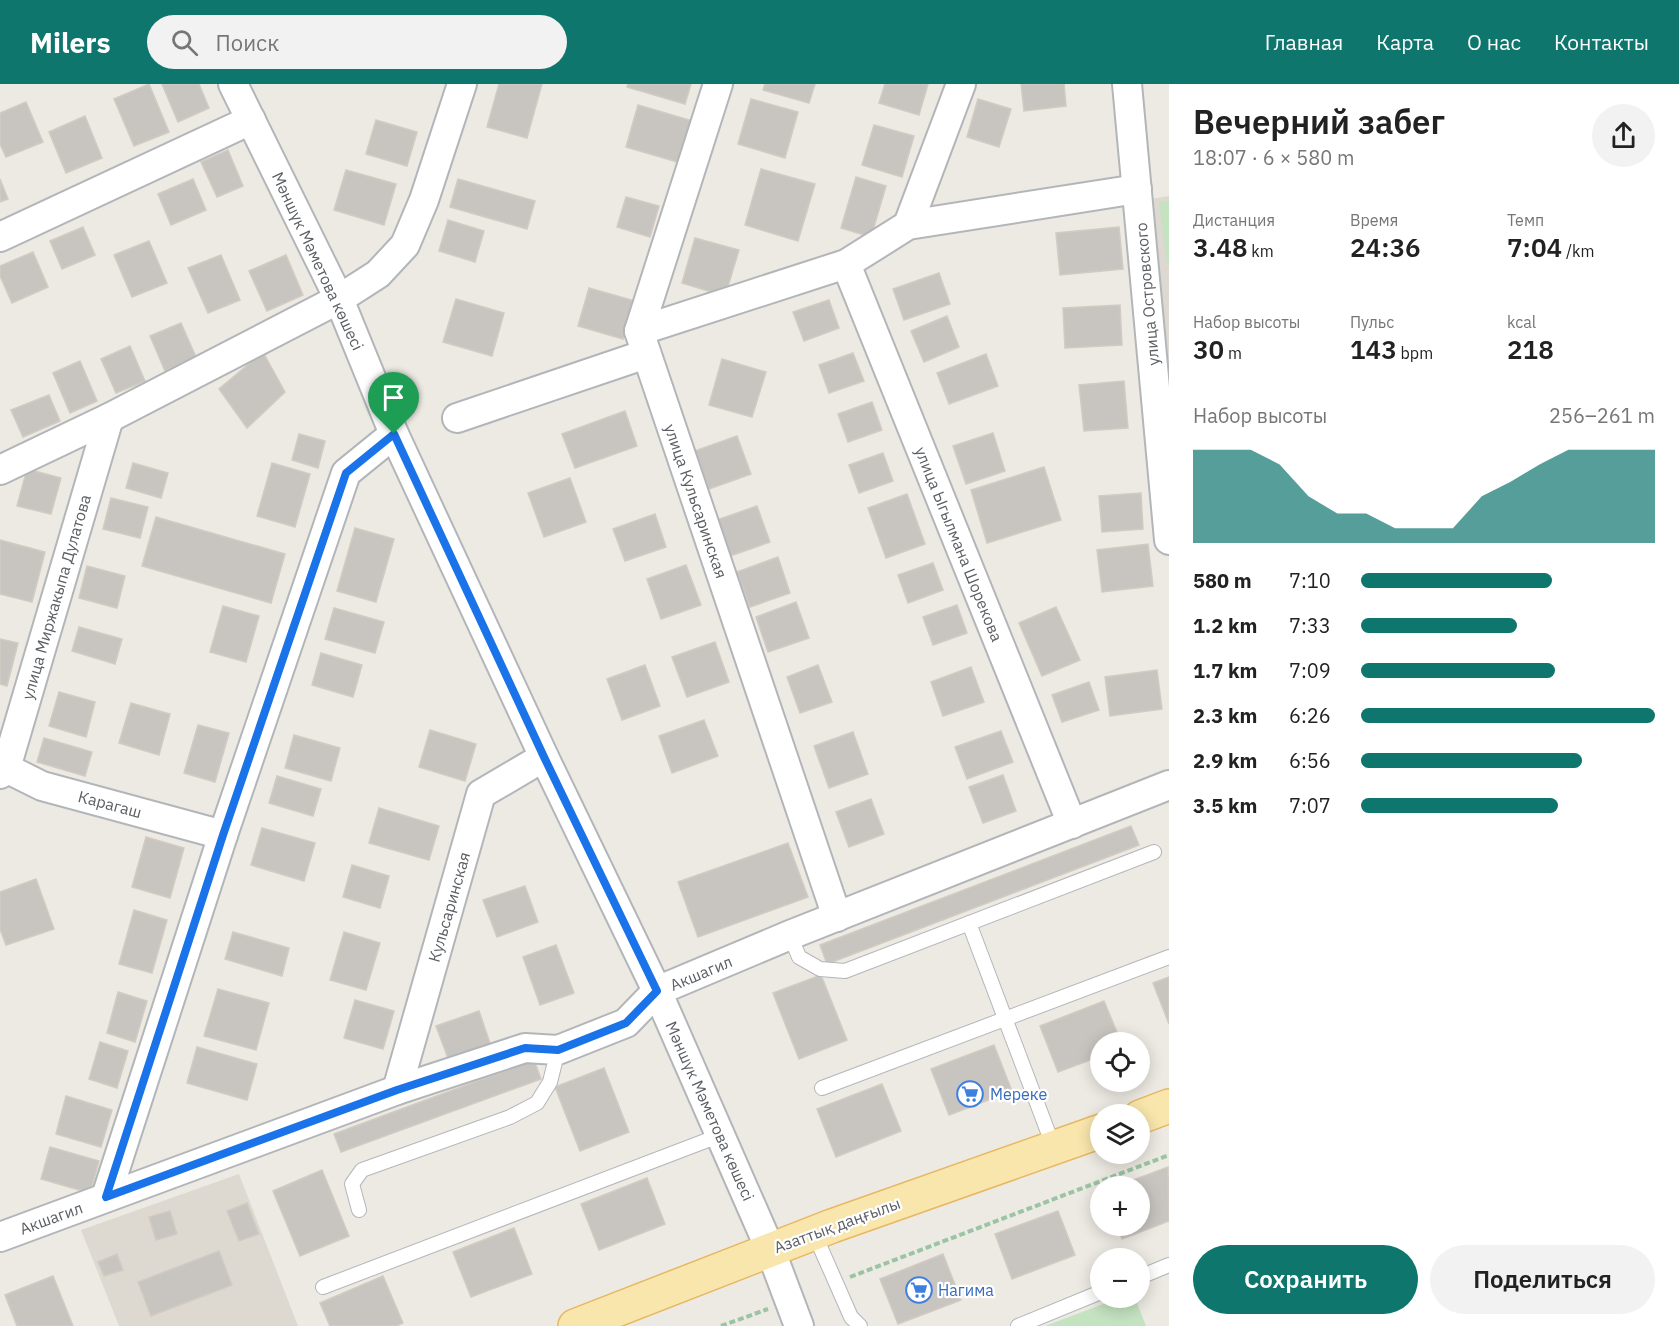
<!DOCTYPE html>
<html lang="ru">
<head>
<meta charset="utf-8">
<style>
  :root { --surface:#fff; --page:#f2f2f2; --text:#222; --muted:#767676; --accent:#0f766e }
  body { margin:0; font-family:"IBM Plex Sans",sans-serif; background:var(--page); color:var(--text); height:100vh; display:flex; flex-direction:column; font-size:22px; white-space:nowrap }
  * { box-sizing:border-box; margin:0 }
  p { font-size:20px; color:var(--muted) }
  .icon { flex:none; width:33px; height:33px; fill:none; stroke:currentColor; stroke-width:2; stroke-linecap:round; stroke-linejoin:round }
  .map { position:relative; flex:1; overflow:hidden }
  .sheet { display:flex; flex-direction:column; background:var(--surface); width:510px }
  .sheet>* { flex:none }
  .tools { position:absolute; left:1090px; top:948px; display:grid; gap:12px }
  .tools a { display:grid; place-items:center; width:60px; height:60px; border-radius:50%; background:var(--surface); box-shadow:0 3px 15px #0003; font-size:30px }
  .pin { position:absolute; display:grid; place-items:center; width:51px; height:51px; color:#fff; margin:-62px -26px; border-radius:50% 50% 50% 0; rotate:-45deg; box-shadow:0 0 6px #0007 }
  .pin .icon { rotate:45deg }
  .round { display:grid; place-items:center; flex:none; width:63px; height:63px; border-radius:32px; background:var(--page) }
  .summary { display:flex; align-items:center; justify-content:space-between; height:102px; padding:0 24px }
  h1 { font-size:33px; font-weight:600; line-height:45px }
  .figures { display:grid; grid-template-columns:repeat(3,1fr); gap:9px; height:102px; padding:6px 24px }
  .figures div { display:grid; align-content:center }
  .figures b { font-size:26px; font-weight:600 }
  .figures small { font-size:16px; font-weight:400 }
  .figures p { font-size:16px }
  .chart { height:168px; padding:12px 24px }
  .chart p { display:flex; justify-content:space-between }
  .chart svg { width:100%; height:108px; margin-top:6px; fill:var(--accent); opacity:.7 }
  .button { display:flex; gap:12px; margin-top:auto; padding:12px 24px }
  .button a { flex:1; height:69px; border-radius:36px; background:var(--accent); color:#fff; font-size:24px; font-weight:600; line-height:69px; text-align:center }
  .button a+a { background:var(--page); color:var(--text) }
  ul { padding:0 24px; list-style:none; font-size:20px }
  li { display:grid; grid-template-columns:96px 72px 1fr; align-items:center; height:45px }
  li i { height:15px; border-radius:8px; background:var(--accent) }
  header { display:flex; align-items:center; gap:36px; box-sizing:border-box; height:84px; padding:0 30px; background:var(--accent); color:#fff }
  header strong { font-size:28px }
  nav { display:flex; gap:33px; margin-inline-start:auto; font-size:21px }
  .search { width:420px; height:54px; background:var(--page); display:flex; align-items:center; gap:15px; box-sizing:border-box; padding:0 21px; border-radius:33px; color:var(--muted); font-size:22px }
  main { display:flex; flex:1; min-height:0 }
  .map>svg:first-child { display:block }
</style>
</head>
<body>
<header>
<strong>Milers</strong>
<div class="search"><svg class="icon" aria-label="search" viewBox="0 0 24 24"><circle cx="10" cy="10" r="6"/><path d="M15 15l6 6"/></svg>Поиск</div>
<nav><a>Главная</a><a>Карта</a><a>О нас</a><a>Контакты</a></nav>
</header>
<main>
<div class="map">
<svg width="1169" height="1242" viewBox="0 0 1169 1242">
  <rect width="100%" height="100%" fill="#edeae3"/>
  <!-- education -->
  <g fill="#ddd9d1">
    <polygon points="1169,112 1169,329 1151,115"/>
    <polygon points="239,1090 298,1242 119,1242 81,1146"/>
  </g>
  <!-- grass -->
  <g fill="#c4e3c1">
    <polygon points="1169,117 1169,179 1167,179 1159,118"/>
    <polygon points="1119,1214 1135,1214 1146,1242 1045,1242"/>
  </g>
  <!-- building -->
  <g fill="#c8c5c0" stroke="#d1cbc2" stroke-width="1.5">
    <polygon points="149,0 169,48 134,62 114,15"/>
    <polygon points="162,0 199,0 209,24 178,38"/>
    <polygon points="499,0 542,0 527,54 487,43"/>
    <polygon points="628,0 691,0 685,20 627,3"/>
    <polygon points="765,0 815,0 809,19 763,6"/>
    <polygon points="885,0 928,0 919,31 879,19"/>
    <polygon points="1021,0 1064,0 1066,22 1024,27"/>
    <polygon points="751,15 798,28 785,74 738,60"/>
    <polygon points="978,15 1011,25 999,63 967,53"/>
    <polygon points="26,18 43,58 6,73 0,60 0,29"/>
    <polygon points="638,21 696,38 684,80 626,63"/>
    <polygon points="85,32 102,74 66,89 49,48"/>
    <polygon points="376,36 417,48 407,82 366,70"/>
    <polygon points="874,41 914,52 902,93 862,81"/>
    <polygon points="228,66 243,102 217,113 201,78"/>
    <polygon points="761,85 815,100 798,157 745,141"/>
    <polygon points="346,86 396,100 384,141 334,126"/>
    <polygon points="856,93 886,102 871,153 841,144"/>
    <polygon points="0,95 8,115 0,118"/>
    <polygon points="193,95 206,126 171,141 158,110"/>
    <polygon points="458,95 535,117 527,145 450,123"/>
    <polygon points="626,113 659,122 650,153 617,143"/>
    <polygon points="448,136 484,147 475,178 439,167"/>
    <polygon points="83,143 95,171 62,185 50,157"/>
    <polygon points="1119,143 1123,185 1060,191 1056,149"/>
    <polygon points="695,154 739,166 725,212 682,199"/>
    <polygon points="149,157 167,199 132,213 114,171"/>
    <polygon points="33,168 48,203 12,219 0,192 0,182"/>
    <polygon points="221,171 240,216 208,229 188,184"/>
    <polygon points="286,171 303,211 267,227 249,187"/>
    <polygon points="939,189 950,220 904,236 893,205"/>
    <polygon points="589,204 635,217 623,255 578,242"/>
    <polygon points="456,215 504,229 492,272 443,258"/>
    <polygon points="829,216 839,244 804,257 793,228"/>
    <polygon points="1120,221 1122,261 1065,264 1063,224"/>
    <polygon points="947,232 959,263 924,278 911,247"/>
    <polygon points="181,239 196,273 165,287 150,252"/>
    <polygon points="130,262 145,297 116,309 101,275"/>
    <polygon points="263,268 285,308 247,344 219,305"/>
    <polygon points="853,269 864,297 829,309 819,281"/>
    <polygon points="986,270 998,302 949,320 937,289"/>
    <polygon points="722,275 766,288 752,333 709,321"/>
    <polygon points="80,277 97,317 70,329 53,289"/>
    <polygon points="1124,297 1128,344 1084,347 1079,301"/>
    <polygon points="49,311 60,337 23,353 11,326"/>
    <polygon points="872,318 882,346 848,358 838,330"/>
    <polygon points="625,327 637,362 575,384 562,350"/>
    <polygon points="993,349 1005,387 966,400 953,362"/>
    <polygon points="299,350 325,357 318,384 292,376"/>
    <polygon points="737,352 751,390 709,405 695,367"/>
    <polygon points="883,369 893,397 859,409 849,381"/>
    <polygon points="133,379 168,389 161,414 126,404"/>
    <polygon points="272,379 310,390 295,443 257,432"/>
    <polygon points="1044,383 1061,436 987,459 971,406"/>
    <polygon points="27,385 61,394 51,430 17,422"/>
    <polygon points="570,394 586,438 544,453 528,409"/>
    <polygon points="1141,409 1143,445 1102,448 1099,412"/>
    <polygon points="907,410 925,460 886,474 868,424"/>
    <polygon points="111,414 148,423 140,454 103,445"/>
    <polygon points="757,422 770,458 730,472 717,436"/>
    <polygon points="655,430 666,463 625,477 613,445"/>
    <polygon points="156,433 285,470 271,519 142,482"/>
    <polygon points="355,444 394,455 376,518 337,507"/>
    <polygon points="0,456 45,468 32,518 0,510"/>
    <polygon points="1148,460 1153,502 1102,508 1097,466"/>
    <polygon points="778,473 790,509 750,523 737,488"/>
    <polygon points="933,479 943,506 908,519 898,491"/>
    <polygon points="686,481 701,521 661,535 647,495"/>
    <polygon points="87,482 125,492 117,524 79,514"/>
    <polygon points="796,518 809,554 768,568 756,533"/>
    <polygon points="957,521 967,549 933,561 923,533"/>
    <polygon points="223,522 259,532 246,578 210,568"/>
    <polygon points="1056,523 1080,576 1042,592 1019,539"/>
    <polygon points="334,524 384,538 375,569 325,555"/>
    <polygon points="79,543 122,555 115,580 72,567"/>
    <polygon points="0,555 18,559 7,602 0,600"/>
    <polygon points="715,558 729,598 687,613 672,573"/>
    <polygon points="321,569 362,581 353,613 312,601"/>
    <polygon points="645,581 660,622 622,636 607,595"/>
    <polygon points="818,581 832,618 800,629 787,593"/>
    <polygon points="971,583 984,618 943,632 931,598"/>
    <polygon points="1157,586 1162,625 1110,632 1105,593"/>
    <polygon points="1089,598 1099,626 1062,638 1052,611"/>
    <polygon points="59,608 95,618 86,653 49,642"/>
    <polygon points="131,619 170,630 159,671 119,659"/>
    <polygon points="704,636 718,672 672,689 659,652"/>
    <polygon points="198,641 229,649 215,698 184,689"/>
    <polygon points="430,646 476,660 465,697 419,683"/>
    <polygon points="1001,647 1013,678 967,695 955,663"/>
    <polygon points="853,648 868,690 829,704 814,662"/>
    <polygon points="294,651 340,664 331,697 285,684"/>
    <polygon points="44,654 92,668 85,692 37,678"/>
    <polygon points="1003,691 1016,727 983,739 969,703"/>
    <polygon points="277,692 321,705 313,732 269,719"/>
    <polygon points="871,715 884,750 849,763 836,728"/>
    <polygon points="379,724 439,742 429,776 369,759"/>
    <polygon points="1131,742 1139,761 827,880 820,861"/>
    <polygon points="262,744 315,759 304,797 251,781"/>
    <polygon points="146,753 184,764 170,814 132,803"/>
    <polygon points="788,759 808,813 698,853 678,798"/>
    <polygon points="352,781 389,792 380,824 343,813"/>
    <polygon points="36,795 54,845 6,861 0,845 0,808"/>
    <polygon points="525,802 538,838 497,853 483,816"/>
    <polygon points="134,826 167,836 152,889 119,880"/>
    <polygon points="233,848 289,864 282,892 225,875"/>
    <polygon points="344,848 380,859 366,906 330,896"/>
    <polygon points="556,861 574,909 540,921 523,873"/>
    <polygon points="821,891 847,956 799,975 773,909"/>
    <polygon points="1169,893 1169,940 1153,899"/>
    <polygon points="218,905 269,919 256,966 204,952"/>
    <polygon points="118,908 147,917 135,958 107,949"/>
    <polygon points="355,916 394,927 383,965 344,954"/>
    <polygon points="1104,917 1121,958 1101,958 1101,972 1058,988 1040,942"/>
    <polygon points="479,927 491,962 449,977 436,942"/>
    <polygon points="100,958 128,967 117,1004 89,995"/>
    <polygon points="994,961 1012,1007 949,1031 931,985"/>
    <polygon points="197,963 257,980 247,1016 187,999"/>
    <polygon points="534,976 541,995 341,1068 334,1050"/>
    <polygon points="604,984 629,1048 580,1067 555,1003"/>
    <polygon points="882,1000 901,1047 836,1073 817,1025"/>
    <polygon points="66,1012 112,1026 101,1063 56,1050"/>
    <polygon points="50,1063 99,1077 90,1109 41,1095"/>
    <polygon points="1168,1083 1169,1137 1122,1155 1117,1142 1140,1142 1140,1102 1117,1102"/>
    <polygon points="322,1086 349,1152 300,1172 273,1107"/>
    <polygon points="647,1094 665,1140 599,1166 581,1120"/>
    <polygon points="247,1119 259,1150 239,1157 227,1127"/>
    <polygon points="170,1127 177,1150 156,1156 149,1133"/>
    <polygon points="1058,1127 1075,1171 1012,1195 995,1150"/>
    <polygon points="514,1144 532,1190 471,1213 453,1168"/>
    <polygon points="219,1167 232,1201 151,1232 138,1198"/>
    <polygon points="117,1170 123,1186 104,1192 98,1178"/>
    <polygon points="943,1170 961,1216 898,1240 880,1195"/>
    <polygon points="53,1192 73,1242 17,1242 5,1211"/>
    <polygon points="383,1192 403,1239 396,1242 330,1242 320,1219"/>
  </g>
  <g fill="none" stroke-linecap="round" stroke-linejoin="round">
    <!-- lane casing -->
    <g stroke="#b3b6b9" stroke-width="16">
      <g id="lane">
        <polyline points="969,839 1054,1064"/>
        <polyline points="790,851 799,873 820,885 845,887 1154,768"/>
        <polyline points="822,1004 1169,873"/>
        <polyline points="359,1126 352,1100 362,1086 510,1033 537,1019 550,998 558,966"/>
        <polyline points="814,1149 851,1233 860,1242"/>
        <polyline points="1140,1193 1169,1181"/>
        <polyline points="323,1203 721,1051"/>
        <polyline points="1018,1242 1101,1208"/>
      </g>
    </g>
    <!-- street casing -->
    <g stroke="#b3b6b9" stroke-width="32">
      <g id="street">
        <polyline points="233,0 339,215 394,350 544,673 657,907 770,1165 799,1242"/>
        <polyline points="718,0 639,247 837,833"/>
        <polyline points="1127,0 1169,456"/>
        <polyline points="908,141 961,0"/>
        <polyline points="0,153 251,36"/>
        <polyline points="846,180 1072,740"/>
        <polyline points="639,247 846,180 908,141 1137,105"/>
        <polyline points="457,334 646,270"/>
        <polyline points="0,386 109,334 339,215 378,190 405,161 424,116 462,0"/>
        <polyline points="0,681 42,702 223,751"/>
        <polyline points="0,690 6,684 109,334"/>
        <polyline points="397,1006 481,710 544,673"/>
        <polyline points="106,1113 223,751 346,389 394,350"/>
        <polyline points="0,1153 397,1006 525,964 558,966 626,939 657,907 790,851 1169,701"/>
      </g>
    </g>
    <!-- primary casing -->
    <g stroke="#e7b762" stroke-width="36">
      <g id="primary">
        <polyline points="1140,1033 1169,1022"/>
        <polyline points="575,1242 832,1142 1101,1047"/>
      </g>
    </g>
    <!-- path -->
    <g stroke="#9bc4a4" stroke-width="4" stroke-dasharray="6 3" stroke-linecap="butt">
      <polyline points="850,1193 1169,1071"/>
      <polyline points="721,1242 768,1225"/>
    </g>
    <!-- lane -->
    <use href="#lane" stroke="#fff" stroke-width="14"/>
    <!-- street -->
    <use href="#street" stroke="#fff" stroke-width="28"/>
    <!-- primary -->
    <use href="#primary" stroke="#f9e6ac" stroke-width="33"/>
  </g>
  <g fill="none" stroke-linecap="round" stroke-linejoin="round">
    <!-- route casing -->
    <g stroke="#fff" stroke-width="12">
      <polygon id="route" points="394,350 544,673 657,907 626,939 558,966 525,964 397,1006 106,1113 223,751 346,389"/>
    </g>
    <!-- route -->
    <use href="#route" stroke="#1a73e8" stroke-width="8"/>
  </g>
  <!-- icons -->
  <defs>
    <g id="supermarket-ring" transform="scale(1.35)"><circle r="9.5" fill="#fff" stroke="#3f7fe0" stroke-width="1.5"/><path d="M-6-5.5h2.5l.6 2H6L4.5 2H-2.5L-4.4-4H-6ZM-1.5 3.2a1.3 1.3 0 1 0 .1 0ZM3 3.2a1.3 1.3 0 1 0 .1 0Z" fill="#3f7fe0"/></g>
  </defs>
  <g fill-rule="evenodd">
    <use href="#supermarket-ring" x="970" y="1010"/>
    <use href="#supermarket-ring" x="919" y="1206"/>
  </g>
  <g text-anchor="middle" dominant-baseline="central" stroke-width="4.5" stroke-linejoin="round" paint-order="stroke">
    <!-- street labels -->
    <g font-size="16" fill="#5b5f63" stroke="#fff">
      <text transform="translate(318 177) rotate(65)">Мәншүк Мәметова көшесі</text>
      <text transform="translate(1147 210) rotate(-95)">улица Островского</text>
      <text transform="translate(696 417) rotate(71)">улица Кульсаринская</text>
      <text transform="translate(959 460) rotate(68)">улица Ыгылмана Шорекова</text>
      <text transform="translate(56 513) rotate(-74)">улица Миржакыпа Дулатова</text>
      <text transform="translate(110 720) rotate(15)">Карагаш</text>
      <text transform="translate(449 823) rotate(-74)">Кульсаринская</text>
      <text transform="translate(701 889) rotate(-23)">Акшагил</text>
      <text transform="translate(710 1027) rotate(66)">Мәншүк Мәметова көшесі</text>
      <text transform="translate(51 1134) rotate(-20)">Акшагил</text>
      <text transform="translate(837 1141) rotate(-20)">Азаттық даңғылы</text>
    </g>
    <!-- shop labels -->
    <g font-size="16" fill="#366cbe" stroke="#fff" text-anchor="start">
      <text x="990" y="1010">Мереке</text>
      <text x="938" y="1206">Нагима</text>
    </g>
  </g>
</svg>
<div class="tools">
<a><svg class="icon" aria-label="locate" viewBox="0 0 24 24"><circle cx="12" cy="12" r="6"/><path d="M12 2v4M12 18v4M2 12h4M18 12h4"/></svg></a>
<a><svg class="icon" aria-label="layers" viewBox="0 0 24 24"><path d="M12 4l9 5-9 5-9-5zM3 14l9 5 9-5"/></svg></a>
<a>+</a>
<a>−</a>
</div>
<div class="pin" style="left:394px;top:350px;background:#1e9e55"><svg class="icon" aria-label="arrive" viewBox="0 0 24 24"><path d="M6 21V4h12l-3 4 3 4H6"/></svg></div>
</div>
<section class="sheet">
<div class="summary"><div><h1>Вечерний забег</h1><p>18:07 · 6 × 580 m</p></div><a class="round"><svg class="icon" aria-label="share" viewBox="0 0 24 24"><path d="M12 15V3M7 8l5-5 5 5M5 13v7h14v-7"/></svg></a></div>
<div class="figures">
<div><p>Дистанция</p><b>3.48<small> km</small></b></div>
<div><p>Время</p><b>24:36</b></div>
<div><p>Темп</p><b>7:04<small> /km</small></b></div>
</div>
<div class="figures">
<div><p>Набор высоты</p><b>30<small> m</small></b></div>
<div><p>Пульс</p><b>143<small> bpm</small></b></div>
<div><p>kcal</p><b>218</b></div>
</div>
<div class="chart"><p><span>Набор высоты</span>256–261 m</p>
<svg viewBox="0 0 160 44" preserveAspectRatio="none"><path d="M0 44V6L10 6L20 6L30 12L40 25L50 32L60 32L70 38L80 38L90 38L100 25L110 19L120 12L130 6L140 6L150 6L160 6V44z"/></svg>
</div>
<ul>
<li><b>580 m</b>7:10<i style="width:65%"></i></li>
<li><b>1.2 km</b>7:33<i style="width:53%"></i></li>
<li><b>1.7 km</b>7:09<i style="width:66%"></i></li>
<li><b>2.3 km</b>6:26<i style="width:100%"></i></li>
<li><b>2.9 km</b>6:56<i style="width:75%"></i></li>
<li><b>3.5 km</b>7:07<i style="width:67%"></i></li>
</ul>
<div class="button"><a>Сохранить</a><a>Поделиться</a></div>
</section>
</main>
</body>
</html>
